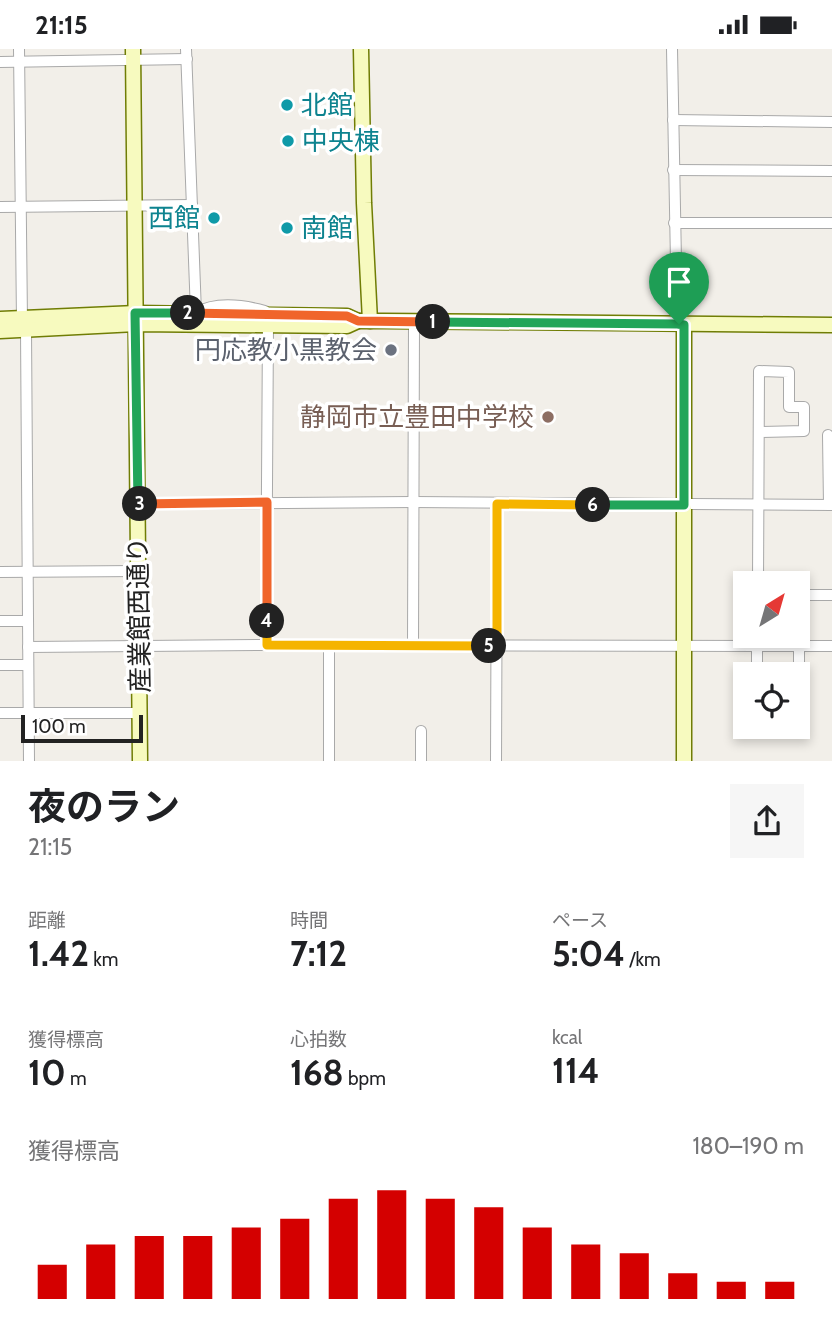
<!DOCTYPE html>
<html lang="ja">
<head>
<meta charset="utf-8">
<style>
  :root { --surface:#fff; --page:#f6f6f6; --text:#202124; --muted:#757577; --accent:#d40000 }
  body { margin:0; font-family:Cabin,"Noto Sans JP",sans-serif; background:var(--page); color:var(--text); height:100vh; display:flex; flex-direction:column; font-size:26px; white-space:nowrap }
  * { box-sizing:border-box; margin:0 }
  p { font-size:23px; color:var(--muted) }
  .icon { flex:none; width:38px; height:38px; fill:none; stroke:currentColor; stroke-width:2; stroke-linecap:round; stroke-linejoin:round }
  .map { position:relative; height:712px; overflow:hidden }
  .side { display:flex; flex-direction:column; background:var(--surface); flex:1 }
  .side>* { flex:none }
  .needle { width:46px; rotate:37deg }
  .fabs { position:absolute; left:733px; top:522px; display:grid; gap:14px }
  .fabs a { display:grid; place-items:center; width:77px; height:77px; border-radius:0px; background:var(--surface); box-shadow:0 4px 10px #0003; font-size:35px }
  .scale { position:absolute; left:21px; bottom:18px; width:122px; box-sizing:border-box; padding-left:7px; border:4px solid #222; border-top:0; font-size:19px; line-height:24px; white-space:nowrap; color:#222; -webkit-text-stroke:5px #fff; paint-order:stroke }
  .pin { position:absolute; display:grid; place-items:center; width:60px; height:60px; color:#fff; margin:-72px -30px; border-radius:50% 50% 50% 0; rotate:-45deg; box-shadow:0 0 7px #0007 }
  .pin .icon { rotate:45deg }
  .km { position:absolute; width:35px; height:35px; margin:-18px; border-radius:50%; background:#222; color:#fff; font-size:19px; line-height:35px; text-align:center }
  .round { display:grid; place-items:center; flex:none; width:74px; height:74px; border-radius:0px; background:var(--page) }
  .head { display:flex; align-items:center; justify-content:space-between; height:119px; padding:0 28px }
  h1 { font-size:38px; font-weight:700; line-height:52px }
  .stats { display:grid; grid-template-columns:repeat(3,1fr); gap:10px; height:119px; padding:7px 28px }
  .stats div { display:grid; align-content:center }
  .stats b { font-size:35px; font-weight:700 }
  .stats small { font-size:19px; font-weight:400 }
  .stats p { font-size:19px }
  .chart { height:196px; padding:14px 28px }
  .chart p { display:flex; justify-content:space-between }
  .chart svg { width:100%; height:126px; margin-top:7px; stroke:var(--accent); stroke-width:6 }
  .status { display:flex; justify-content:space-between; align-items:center; height:49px; padding:0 35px; background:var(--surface); direction:ltr }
  .status svg { height:19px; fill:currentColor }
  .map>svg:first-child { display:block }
</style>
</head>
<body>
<div class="status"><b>21:15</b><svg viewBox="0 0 49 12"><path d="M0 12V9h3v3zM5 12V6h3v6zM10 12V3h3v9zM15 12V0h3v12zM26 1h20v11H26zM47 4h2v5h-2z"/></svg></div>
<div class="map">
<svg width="832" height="712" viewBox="0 0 832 712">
  <rect width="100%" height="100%" fill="#f2efe9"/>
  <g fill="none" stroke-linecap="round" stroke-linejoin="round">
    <!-- street casing -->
    <g stroke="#a9a9a9" stroke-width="12">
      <g id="street">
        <polyline points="19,0 22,272"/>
        <path d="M186 0 196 264C216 252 243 256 265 262"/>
        <polyline points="672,0 677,266 679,275"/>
        <polyline points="0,13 187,10"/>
        <polyline points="673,71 832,73"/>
        <polyline points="673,121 832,122"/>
        <polyline points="0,158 192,156"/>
        <polyline points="674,174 832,174"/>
        <polyline points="26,281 29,712"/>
        <polyline points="828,386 829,456"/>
        <polyline points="138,455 413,453 832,456"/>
        <polyline points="0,523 138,522"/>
        <polyline points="758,534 759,322 789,323 789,358 804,358 804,382 760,383"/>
        <polyline points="0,572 28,572"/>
        <polyline points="266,596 268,276"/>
        <polyline points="413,596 414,273"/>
        <polyline points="804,597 804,546 832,546"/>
        <polyline points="28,598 266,596 832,597"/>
        <polyline points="0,616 28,616"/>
        <polyline points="757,625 757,586"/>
        <polyline points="0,664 140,664"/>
        <polyline points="799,666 799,597"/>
        <polyline points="421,682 421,712"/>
        <polyline points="329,712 329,596"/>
        <polyline points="496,712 497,455"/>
      </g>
    </g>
    <!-- secondary casing -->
    <g stroke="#707d05" stroke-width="17">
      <g id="secondary">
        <polyline points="133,0 140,712"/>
        <polyline points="361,0 364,154 370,272"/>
        <polyline points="0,270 136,264 347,267 358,272"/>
        <polyline points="0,282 136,275 347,277 358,272 384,272 832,276"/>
        <polyline points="684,712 684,276"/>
      </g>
    </g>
    <!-- street -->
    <use href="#street" stroke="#fff" stroke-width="10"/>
    <!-- secondary -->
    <use href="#secondary" stroke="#f7fabf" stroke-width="14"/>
  </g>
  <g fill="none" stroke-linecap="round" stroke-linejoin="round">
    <!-- split-1 casing -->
    <g stroke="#fff" stroke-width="14">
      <polyline id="split-1" points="433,273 679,275"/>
    </g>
    <!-- split-2 casing -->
    <g stroke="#fff" stroke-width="14">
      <polyline id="split-2" points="188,264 347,267 358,272 433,273"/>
    </g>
    <!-- split-3 casing -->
    <g stroke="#fff" stroke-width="14">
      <polyline id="split-3" points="140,455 138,455 135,264 188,264"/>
    </g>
    <!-- split-4 casing -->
    <g stroke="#fff" stroke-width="14">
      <polyline id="split-4" points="140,455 267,453 267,572"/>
    </g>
    <!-- split-5 casing -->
    <g stroke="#fff" stroke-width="14">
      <polyline id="split-5" points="267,572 267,596 489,597"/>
    </g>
    <!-- split-6 casing -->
    <g stroke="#fff" stroke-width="14">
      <polyline id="split-6" points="489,597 497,597 497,455 593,456"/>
    </g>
    <!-- split-7 casing -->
    <g stroke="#fff" stroke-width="14">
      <polyline id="split-7" points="593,456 684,456 684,276 679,275"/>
    </g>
    <!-- split-1 -->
    <use href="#split-1" stroke="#22a559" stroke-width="9"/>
    <!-- split-2 -->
    <use href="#split-2" stroke="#f0652b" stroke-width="9"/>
    <!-- split-3 -->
    <use href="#split-3" stroke="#22a559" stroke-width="9"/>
    <!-- split-4 -->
    <use href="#split-4" stroke="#f0652b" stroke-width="9"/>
    <!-- split-5 -->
    <use href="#split-5" stroke="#f5b400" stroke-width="9"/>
    <!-- split-6 -->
    <use href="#split-6" stroke="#f5b400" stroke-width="9"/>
    <!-- split-7 -->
    <use href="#split-7" stroke="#22a559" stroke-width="9"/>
  </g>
  <!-- markers -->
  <g fill="#0f9aa8" stroke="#fff" stroke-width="2.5">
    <circle cx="287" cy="56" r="7"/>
    <circle cx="288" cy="92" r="7"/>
    <circle cx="214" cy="169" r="7"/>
    <circle cx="287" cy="179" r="7"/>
  </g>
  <circle fill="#6b7280" stroke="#fff" stroke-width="2.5" cx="391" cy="301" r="7"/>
  <circle fill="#8d6e63" stroke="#fff" stroke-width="2.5" cx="548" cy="368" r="7"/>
  <g text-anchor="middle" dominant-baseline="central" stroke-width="7" stroke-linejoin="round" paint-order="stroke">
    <!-- culture labels -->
    <g font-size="26" fill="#0d838f" stroke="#fff" text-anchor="start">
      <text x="301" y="56">北館</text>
      <text x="302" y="92">中央棟</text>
      <text x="200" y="169" text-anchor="end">西館</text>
      <text x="301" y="179">南館</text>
    </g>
    <!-- worship labels -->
    <g font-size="26" fill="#5b616d" stroke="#fff" text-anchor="end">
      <text x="377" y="301">円応教小黒教会</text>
    </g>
    <!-- education labels -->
    <g font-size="26" fill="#785e54" stroke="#fff" text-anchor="end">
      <text x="534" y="368">静岡市立豊田中学校</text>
    </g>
    <!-- street labels -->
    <g font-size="26" fill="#222" stroke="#fff">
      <text transform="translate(139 566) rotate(-91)">産業館西通り</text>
    </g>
  </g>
</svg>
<div class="fabs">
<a><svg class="needle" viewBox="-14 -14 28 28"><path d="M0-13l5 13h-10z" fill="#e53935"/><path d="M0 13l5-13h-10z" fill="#757577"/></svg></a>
<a><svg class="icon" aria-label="locate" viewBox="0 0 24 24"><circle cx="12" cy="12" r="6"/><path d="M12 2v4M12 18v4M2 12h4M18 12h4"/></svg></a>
</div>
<div class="scale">100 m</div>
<div class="pin" style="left:679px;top:275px;background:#1e9e55"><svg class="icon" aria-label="arrive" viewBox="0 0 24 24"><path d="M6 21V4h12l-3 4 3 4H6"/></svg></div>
<b class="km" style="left:433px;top:273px">1</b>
<b class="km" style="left:188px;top:264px">2</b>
<b class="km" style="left:140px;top:455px">3</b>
<b class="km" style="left:267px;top:572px">4</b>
<b class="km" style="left:489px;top:597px">5</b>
<b class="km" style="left:593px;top:456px">6</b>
</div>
<section class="side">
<div class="head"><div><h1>夜のラン</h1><p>21:15</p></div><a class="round"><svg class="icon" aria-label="share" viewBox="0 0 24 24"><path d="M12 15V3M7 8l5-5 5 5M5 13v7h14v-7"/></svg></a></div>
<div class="stats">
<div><p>距離</p><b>1.42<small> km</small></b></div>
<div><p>時間</p><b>7:12</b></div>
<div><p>ペース</p><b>5:04<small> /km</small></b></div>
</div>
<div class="stats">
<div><p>獲得標高</p><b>10<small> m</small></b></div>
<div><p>心拍数</p><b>168<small> bpm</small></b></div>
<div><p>kcal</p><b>114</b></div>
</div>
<div class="chart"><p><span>獲得標高</span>180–190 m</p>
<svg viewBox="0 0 160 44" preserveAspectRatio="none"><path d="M5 44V32M15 44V25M25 44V22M35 44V22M45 44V19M55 44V16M65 44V9M75 44V6M85 44V9M95 44V12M105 44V19M115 44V25M125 44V28M135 44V35M145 44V38M155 44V38"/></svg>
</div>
</section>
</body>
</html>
